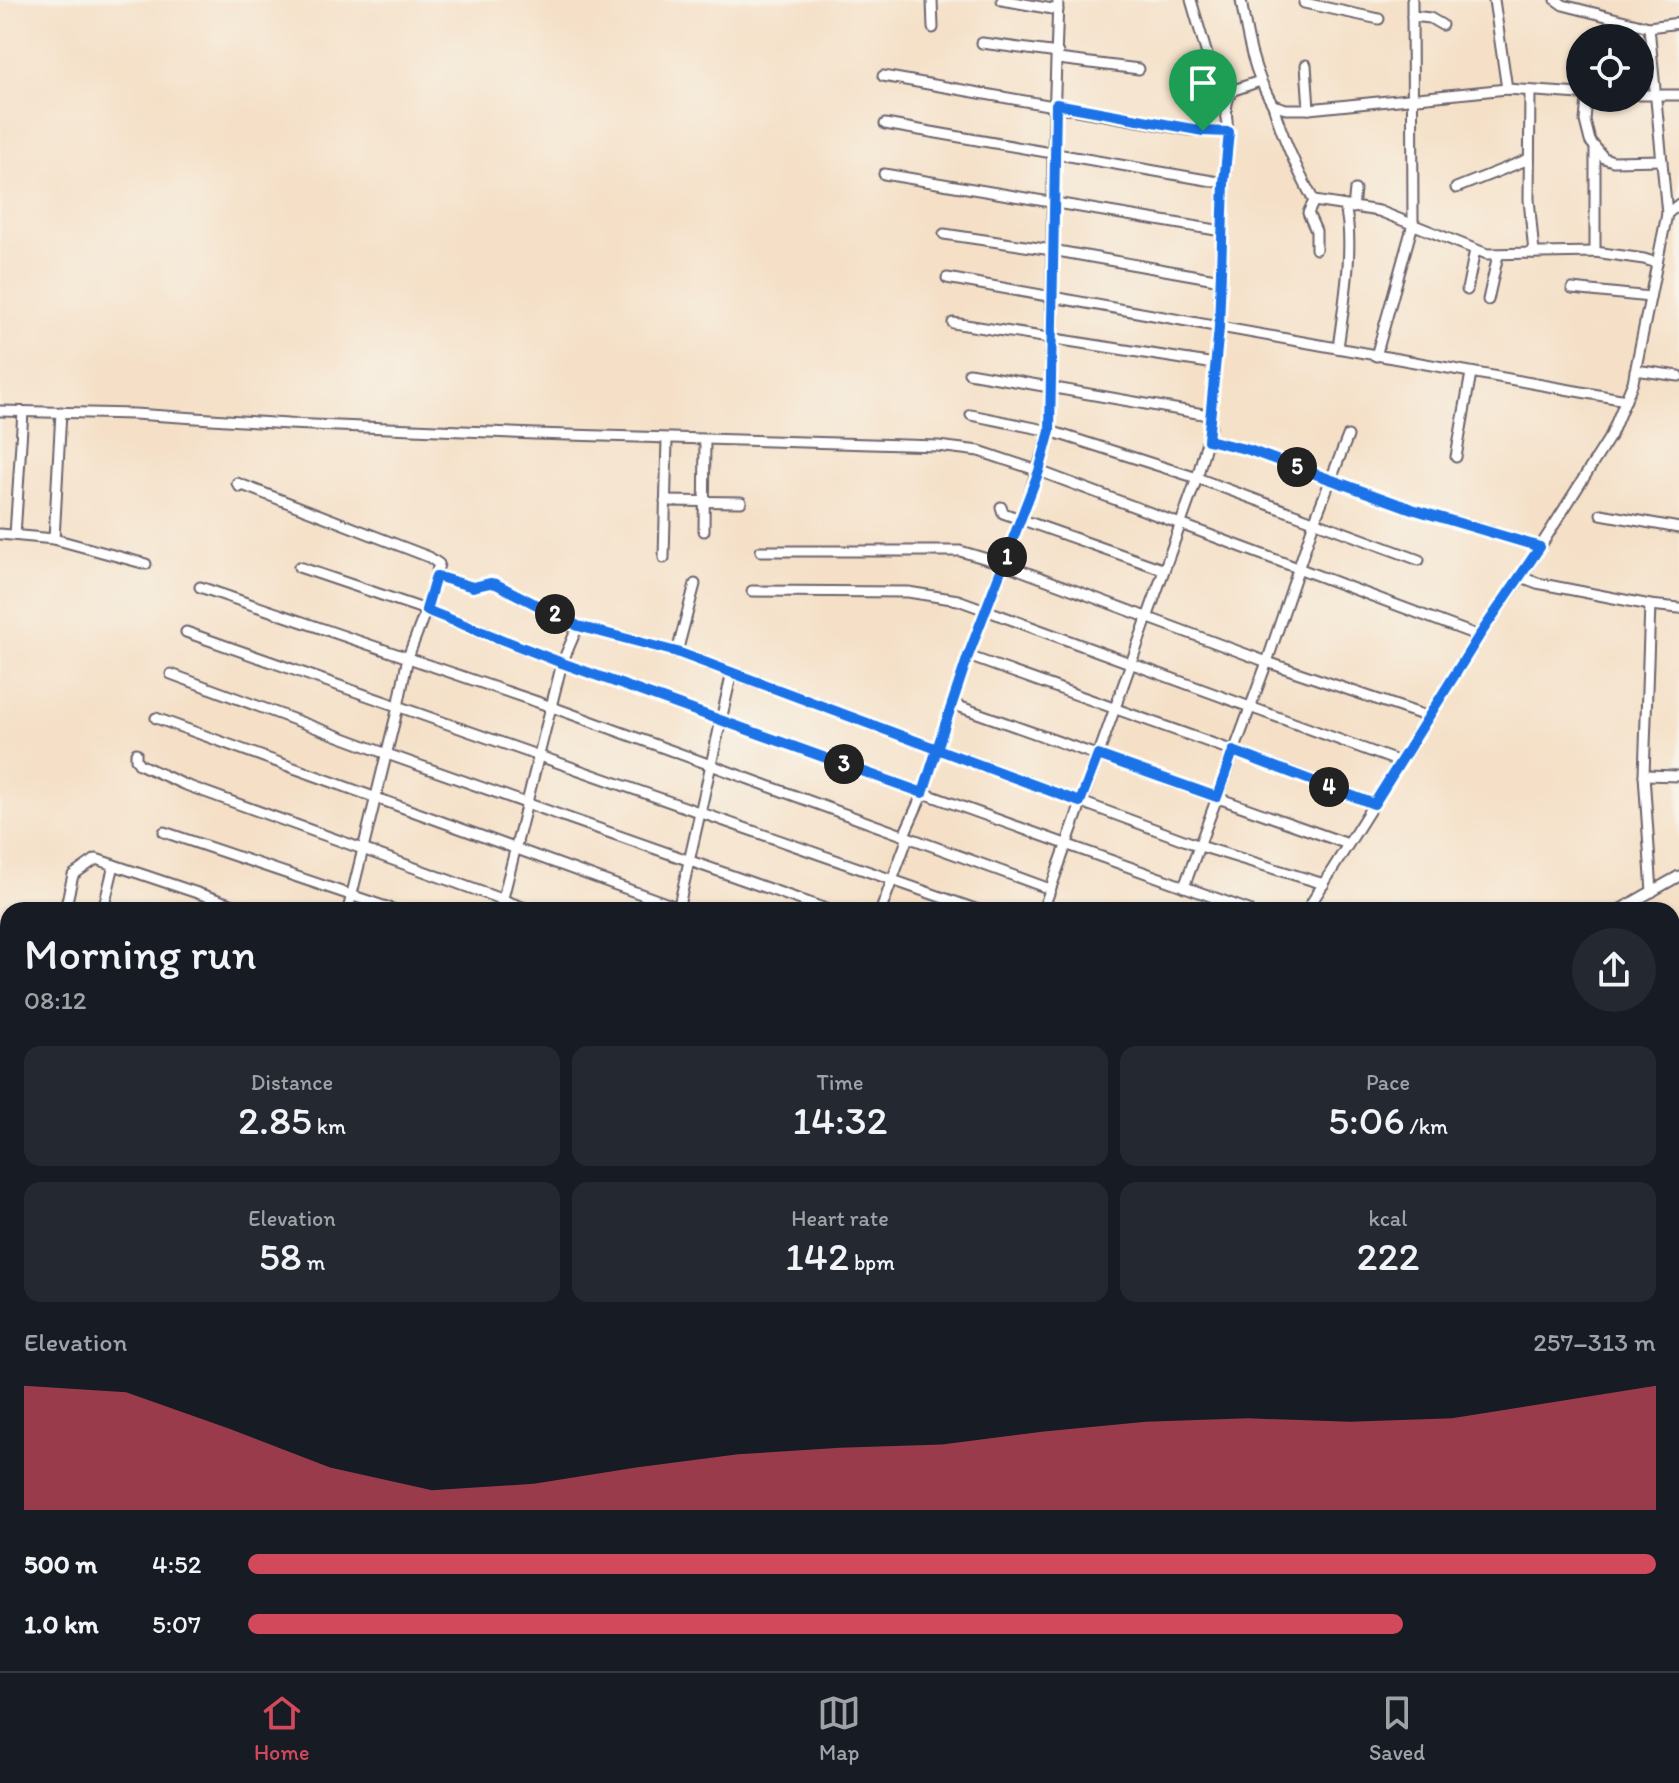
<!DOCTYPE html>
<html lang="en">
<head>
<meta charset="utf-8">
<style>
  :root { --surface:#171b24; --page:#242831; --text:#f1f3f6; --muted:#9ea1a6; --line:#363941; --accent:#d1495b }
  body { margin:0; font-family:Itim,sans-serif; background:var(--page); color:var(--text); height:100vh; display:flex; flex-direction:column; font-size:30px; white-space:nowrap }
  * { box-sizing:border-box; margin:0 }
  p { font-size:26px; color:var(--muted) }
  .icon { flex:none; width:44px; height:44px; fill:none; stroke:currentColor; stroke-width:2; stroke-linecap:round; stroke-linejoin:round }
  .map { position:relative; flex:1; overflow:hidden }
  .details { position:absolute; left:0px; top:902px; width:1680px; height:770px; display:flex; flex-direction:column; background:var(--surface); border-radius:24px 24px 0 0; box-shadow:0 2px 6px #0004 }
  .details>* { flex:none }
  .buttons { position:absolute; left:1566px; top:24px; display:grid; gap:16px }
  .buttons a { display:grid; place-items:center; width:88px; height:88px; border-radius:50%; background:var(--surface); box-shadow:0 2px 6px #0004; font-size:40px }
  .pin { position:absolute; display:grid; place-items:center; width:68px; height:68px; color:#fff; margin:-82px -34px; border-radius:50% 50% 50% 0; rotate:-45deg; box-shadow:0 0 8px #0007 }
  .pin .icon { rotate:45deg }
  .km { position:absolute; width:40px; height:40px; margin:-20px; border-radius:50%; background:#222; color:#fff; font-size:22px; line-height:40px; text-align:center }
  .round { display:grid; place-items:center; flex:none; width:84px; height:84px; border-radius:42px; background:var(--page) }
  .head { display:flex; align-items:center; justify-content:space-between; height:136px; padding:0 24px }
  h1 { font-size:44px; font-weight:600; line-height:60px }
  .metrics { display:grid; grid-template-columns:repeat(3,1fr); gap:12px; height:136px; padding:8px 24px }
  .metrics div { display:grid; align-content:center; border-radius:16px; background:var(--page); text-align:center }
  .metrics b { font-size:40px; font-weight:600 }
  .metrics small { font-size:22px; font-weight:400 }
  .metrics p { font-size:22px }
  .chart { height:224px; padding:16px 24px }
  .chart p { display:flex; justify-content:space-between }
  .chart svg { width:100%; height:144px; margin-top:8px; fill:var(--accent); opacity:.7 }
  ul { padding:0 24px; list-style:none; font-size:26px }
  li { display:grid; grid-template-columns:128px 96px 1fr; align-items:center; height:60px }
  li i { height:20px; border-radius:10px; background:var(--accent) }
  .tab-bar { display:flex; justify-content:space-around; align-items:center; height:112px; border-top:2px solid var(--line); background:var(--surface); font-size:22px; color:var(--muted) }
  .tab-bar a { display:grid; justify-items:center; gap:4px }
  .tab-bar .on { color:var(--accent) }
  .map>svg:first-child { display:block }
</style>
</head>
<body>
<div class="map">
<svg width="1679" height="1671" viewBox="0 0 1679 1671">
  <rect width="100%" height="100%" fill="#f7f3e8"/>
  <filter id="ink" filterUnits="userSpaceOnUse"><feTurbulence type="fractalNoise" baseFrequency=".0125" numOctaves="2"/><feDisplacementMap in="SourceGraphic" scale="16" xChannelSelector="R" yChannelSelector="G"/><feConvolveMatrix kernelMatrix="1 2 1 2 8 2 1 2 1" color-interpolation-filters="sRGB"/></filter>
  <filter id="wash" filterUnits="userSpaceOnUse"><feTurbulence type="fractalNoise" baseFrequency=".006" numOctaves="4" result="noise"/><feDisplacementMap in="SourceGraphic" scale="32" xChannelSelector="R" yChannelSelector="G"/><feGaussianBlur stdDeviation="1.8" result="paint"/><feColorMatrix in="noise" values="0 0 0 0 0 0 0 0 0 0 0 0 0 0 0 0 0 1.4 0 .05"/><feComposite in="paint" operator="in"/></filter>
  <g filter="url(#wash)">
    <rect width="100%" height="100%" fill="#f5e0c7"/>
    <!-- built -->
    <polygon fill="#f1d0e4" points="490,1664 860,1664 884,1670 487,1671"/>
    <g fill="none" stroke-linecap="round" stroke-linejoin="round">
      <!-- canal -->
      <g stroke="#5da6d4" stroke-width="9">
        <polyline points="0,1419 8,1428"/>
        <polyline points="169,1664 173,1671"/>
      </g>
      <!-- river -->
      <g stroke="#5da6d4" stroke-width="14">
        <polyline points="0,1356 8,1357"/>
        <polyline points="1672,1633 1679,1634"/>
      </g>
    </g>
  </g>
  <g filter="url(#ink)">
    <g fill="none" stroke-linecap="round" stroke-linejoin="round">
      <!-- street casing -->
      <g stroke="#6c646c" stroke-width="13">
        <g id="street">
          <polyline points="932,0 933,28"/>
          <polyline points="1002,0 1058,10"/>
          <polyline points="1191,0 1215,82"/>
          <path d="M1241 0C1247 37 1253 72 1273 105L1286 109H1309L1507 89 1580 94"/>
          <polyline points="1494,0 1507,89"/>
          <polyline points="1556,0 1563,5 1649,27 1667,214"/>
          <polyline points="1304,3 1379,19"/>
          <polyline points="1412,16 1430,18 1442,25"/>
          <polyline points="1649,27 1679,23"/>
          <polyline points="982,43 1058,53"/>
          <polyline points="1058,59 1139,69"/>
          <polyline points="1306,65 1309,109"/>
          <polyline points="883,76 1190,130 1229,132"/>
          <polyline points="1530,91 1529,199 1534,253"/>
          <polyline points="1640,95 1679,95"/>
          <polyline points="1587,98 1585,121 1590,141 1604,158 1613,161 1662,160"/>
          <path d="M1273 105C1283 139 1297 170 1314 201L1379 211 1487 254 1595 252 1644 259 1657 263"/>
          <polyline points="885,124 1224,183"/>
          <polyline points="1595,149 1595,252"/>
          <polyline points="884,174 1222,231"/>
          <polyline points="1456,188 1529,159"/>
          <polyline points="1314,201 1308,213 1316,231 1316,249"/>
          <polyline points="1353,208 1355,190"/>
          <polyline points="944,234 1052,250 1221,280"/>
          <polyline points="947,278 1626,400"/>
          <polyline points="1572,289 1650,297"/>
          <polyline points="1467,290 1475,250"/>
          <polyline points="1488,300 1498,255"/>
          <polyline points="953,323 1215,364"/>
          <path d="M1338 348C1343 309 1355 245 1345 207"/>
          <polyline points="1376,356 1413,224 1412,0"/>
          <polyline points="1635,370 1679,376"/>
          <polyline points="969,373 1203,414 1210,418 1211,426 1197,478 1043,910"/>
          <polyline points="0,411 134,414 288,424 535,434 938,446 979,451 1039,471 1479,636"/>
          <polyline points="971,415 1050,431 1197,478 1419,560"/>
          <path d="M1210 418C1222 326 1219 234 1228 143 1230 125 1220 104 1234 90L1260 81"/>
          <polyline points="1208,440 1249,450 1412,509 1540,547"/>
          <polyline points="1456,457 1471,373"/>
          <polyline points="240,487 237,483 429,557 439,564 426,610 408,657 398,707 348,910"/>
          <polyline points="665,501 741,502"/>
          <polyline points="1001,507 1003,513 1162,569"/>
          <polyline points="1601,514 1679,528"/>
          <polyline points="704,531 705,440"/>
          <polyline points="0,534 54,539 146,564"/>
          <polyline points="15,535 23,412"/>
          <polyline points="54,539 61,412"/>
          <polyline points="761,551 960,551 1004,564 1267,662 1429,717"/>
          <polyline points="664,558 667,439"/>
          <polyline points="299,567 426,610 562,663 1249,910"/>
          <polyline points="436,576 473,587 490,583 496,584 578,626 677,652 1200,846 1324,884"/>
          <polyline points="1521,577 1537,583 1650,605 1679,608"/>
          <polyline points="200,587 552,707 1050,889"/>
          <polyline points="752,591 908,592 958,600 1400,762"/>
          <polyline points="1650,605 1644,775 1652,892"/>
          <polyline points="186,632 978,910"/>
          <polyline points="677,652 695,584"/>
          <polyline points="968,656 1284,769 1374,804"/>
          <polyline points="171,674 387,754 829,910"/>
          <polyline points="952,704 1348,844"/>
          <polyline points="156,718 685,910"/>
          <polyline points="136,753 136,759 139,764 183,784 531,910"/>
          <polyline points="1644,775 1679,776"/>
          <polyline points="164,832 395,910"/>
          <polyline points="1184,887 1267,662 1314,522 1348,436"/>
          <polyline points="65,910 73,875 96,859 248,910"/>
          <polyline points="103,910 114,865"/>
          <polyline points="500,910 562,663 578,626"/>
          <polyline points="678,910 732,672"/>
          <polyline points="881,910 907,840 904,835 923,793 968,656 1021,519 1050,431 1053,151 1058,0"/>
          <polyline points="1307,910 1479,636 1521,577 1611,435 1633,382 1667,214 1679,204"/>
          <polyline points="1619,910 1679,876"/>
          <polyline points="0,962 8,961"/>
          <polyline points="0,1344 8,1344"/>
          <polyline points="0,1365 8,1365"/>
          <polyline points="0,1401 8,1411"/>
          <polyline points="1672,1466 1679,1469"/>
          <polyline points="0,1506 8,1501"/>
          <polyline points="0,1515 8,1524"/>
          <polyline points="1672,1644 1679,1645"/>
          <polyline points="29,1664 30,1671"/>
          <polyline points="64,1664 65,1671"/>
          <polyline points="103,1664 106,1671"/>
          <polyline points="152,1664 156,1671"/>
          <polyline points="176,1664 180,1671"/>
          <polyline points="872,1664 898,1671"/>
          <polyline points="929,1664 964,1671"/>
          <polyline points="1449,1664 1453,1671"/>
          <polyline points="661,1671 663,1664"/>
          <polyline points="768,1671 771,1664"/>
          <polyline points="911,1671 913,1664"/>
          <polyline points="1338,1671 1339,1664"/>
          <polyline points="1393,1671 1393,1664"/>
          <polyline points="1486,1671 1488,1664"/>
          <polyline points="1525,1671 1527,1664"/>
          <polyline points="1619,1671 1620,1664"/>
          <polyline points="1658,1671 1659,1664"/>
        </g>
      </g>
      <!-- street -->
      <use href="#street" stroke="#fff" stroke-width="9"/>
    </g>
  </g>
  <g fill="none" stroke-linecap="round" stroke-linejoin="round" filter="url(#ink)">
    <!-- route casing -->
    <g stroke="#fff" stroke-width="16">
      <polyline id="route" points="1203,131 1056,104 1050,431 1039,471 968,656 937,749 677,652 578,626 496,584 490,583 473,587 436,576 426,610 562,663 923,793 937,749 1080,802 1098,755 1217,797 1233,751 1374,804 1479,636 1540,547 1412,509 1249,450 1208,440 1219,328 1224,183 1229,132 1203,131"/>
    </g>
    <!-- route -->
    <use href="#route" stroke="#1a73e8" stroke-width="10"/>
  </g>
</svg>
<div class="buttons">
<a><svg class="icon" aria-label="locate" viewBox="0 0 24 24"><circle cx="12" cy="12" r="6"/><path d="M12 2v4M12 18v4M2 12h4M18 12h4"/></svg></a>
</div>
<div class="pin" style="left:1203px;top:131px;background:#1e9e55"><svg class="icon" aria-label="arrive" viewBox="0 0 24 24"><path d="M6 21V4h12l-3 4 3 4H6"/></svg></div>
<b class="km" style="left:1007px;top:557px">1</b>
<b class="km" style="left:555px;top:614px">2</b>
<b class="km" style="left:844px;top:764px">3</b>
<b class="km" style="left:1329px;top:787px">4</b>
<b class="km" style="left:1297px;top:467px">5</b>
<section class="details">
<div class="head"><div><h1>Morning run</h1><p>08:12</p></div><a class="round"><svg class="icon" aria-label="share" viewBox="0 0 24 24"><path d="M12 15V3M7 8l5-5 5 5M5 13v7h14v-7"/></svg></a></div>
<div class="metrics">
<div><p>Distance</p><b>2.85<small> km</small></b></div>
<div><p>Time</p><b>14:32</b></div>
<div><p>Pace</p><b>5:06<small> /km</small></b></div>
</div>
<div class="metrics">
<div><p>Elevation</p><b>58<small> m</small></b></div>
<div><p>Heart rate</p><b>142<small> bpm</small></b></div>
<div><p>kcal</p><b>222</b></div>
</div>
<div class="chart"><p><span>Elevation</span>257–313 m</p>
<svg viewBox="0 0 160 44" preserveAspectRatio="none"><path d="M0 44V6L10 8L20 19L30 31L40 38L50 36L60 31L70 27L80 25L90 24L100 20L110 17L120 16L130 17L140 16L150 11L160 6V44z"/></svg>
</div>
<ul>
<li><b>500 m</b>4:52<i style="width:100%"></i></li>
<li><b>1.0 km</b>5:07<i style="width:82%"></i></li>
</ul>
</section>
</div>
<nav class="tab-bar">
<a class="on"><svg class="icon" aria-label="home" viewBox="0 0 24 24"><path d="M3 11l9-7 9 7M6 9v11h12V9"/></svg>Home</a>
<a><svg class="icon" aria-label="map" viewBox="0 0 24 24"><path d="M3 6l6-2 6 2 6-2v14l-6 2-6-2-6 2zM9 4v14M15 6v14"/></svg>Map</a>
<a><svg class="icon" aria-label="saved" viewBox="0 0 24 24"><path d="M7 4h10v16l-5-4-5 4z"/></svg>Saved</a>
</nav>
</body>
</html>
